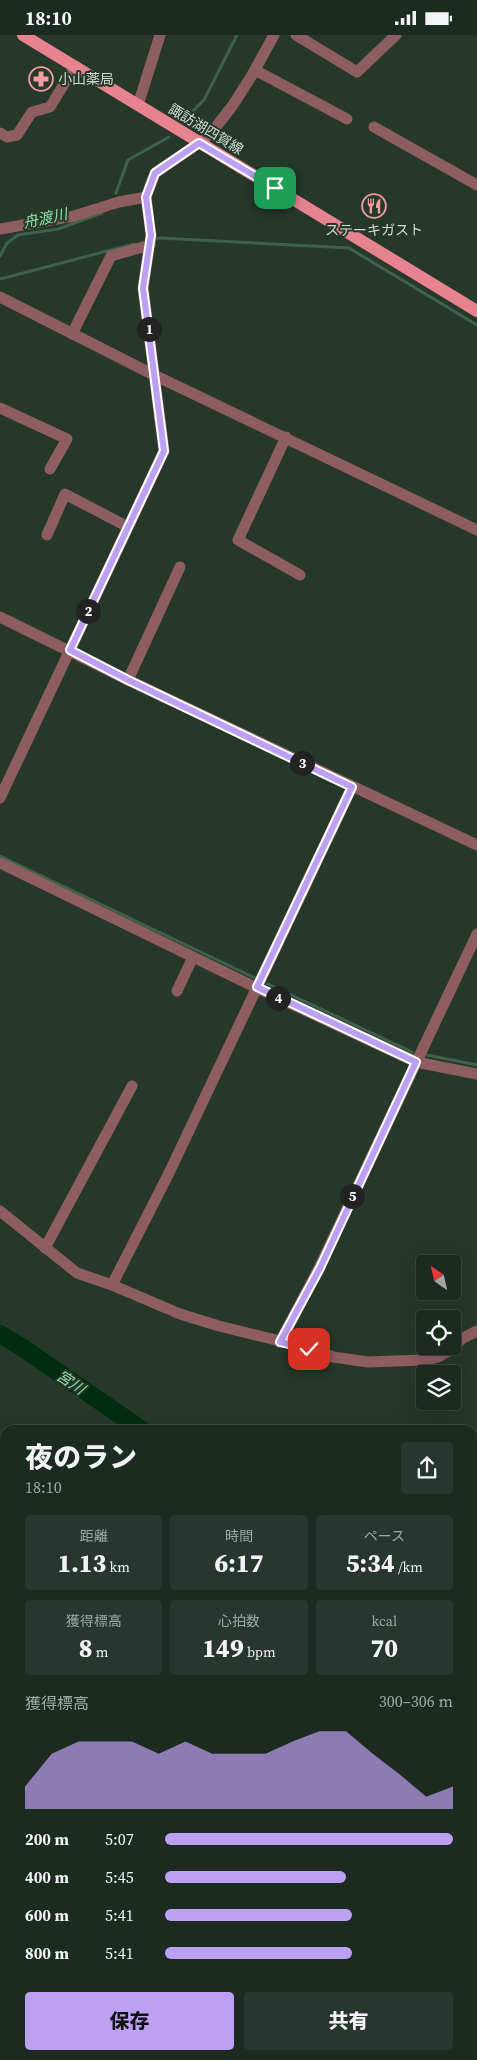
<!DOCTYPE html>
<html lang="ja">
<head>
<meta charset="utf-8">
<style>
  :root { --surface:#1c2a20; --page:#29362d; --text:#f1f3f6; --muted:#a0a7a5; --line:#3a463e; --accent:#bca0f2 }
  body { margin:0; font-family:"Source Serif 4","Noto Sans JP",serif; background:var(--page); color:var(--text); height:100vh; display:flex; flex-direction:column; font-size:19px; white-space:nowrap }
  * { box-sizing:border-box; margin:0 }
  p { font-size:16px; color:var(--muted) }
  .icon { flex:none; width:28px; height:28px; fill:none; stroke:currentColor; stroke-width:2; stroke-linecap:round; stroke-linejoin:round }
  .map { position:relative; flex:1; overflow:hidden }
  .sheet { position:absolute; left:0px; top:1390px; width:478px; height:635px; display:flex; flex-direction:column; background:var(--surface); border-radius:15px 15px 0 0; box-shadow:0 5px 20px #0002,0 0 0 1px var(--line) }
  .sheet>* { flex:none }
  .needle { width:32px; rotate:326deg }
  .tools { position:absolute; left:416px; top:1220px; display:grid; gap:10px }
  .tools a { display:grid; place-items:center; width:45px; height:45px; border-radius:5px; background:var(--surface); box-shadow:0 5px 20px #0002,0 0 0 1px var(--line); font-size:25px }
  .pin { position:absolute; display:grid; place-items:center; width:42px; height:42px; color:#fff; margin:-21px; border-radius:10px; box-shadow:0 2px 8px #0006 }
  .km { position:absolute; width:25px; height:25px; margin:-12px; border-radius:50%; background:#222; color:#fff; font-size:14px; line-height:25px; text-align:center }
  .round { display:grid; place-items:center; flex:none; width:52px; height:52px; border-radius:5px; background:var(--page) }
  .overview { display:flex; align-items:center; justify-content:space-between; height:85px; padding:0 25px }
  h1 { font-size:28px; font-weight:800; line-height:38px }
  .stats { display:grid; grid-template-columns:repeat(3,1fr); gap:8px; height:85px; padding:5px 25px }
  .stats div { display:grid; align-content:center; border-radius:5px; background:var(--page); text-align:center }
  .stats b { font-size:25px; font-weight:800 }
  .stats small { font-size:14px; font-weight:400 }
  .stats p { font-size:14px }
  .chart { height:140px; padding:10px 25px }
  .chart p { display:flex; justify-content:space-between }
  .chart svg { width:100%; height:90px; margin-top:5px; fill:var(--accent); opacity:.7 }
  .primary-button { display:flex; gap:10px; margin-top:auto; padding:10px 25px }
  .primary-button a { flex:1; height:58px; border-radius:5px; background:var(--accent); color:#111; font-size:20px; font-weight:800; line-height:58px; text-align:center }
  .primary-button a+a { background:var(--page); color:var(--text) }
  ul { padding:0 25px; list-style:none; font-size:16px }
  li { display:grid; grid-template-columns:80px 60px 1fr; align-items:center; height:38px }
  li i { height:12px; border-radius:6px; background:var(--accent) }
  .status { display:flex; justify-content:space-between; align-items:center; height:35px; padding:0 25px; background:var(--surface); direction:ltr }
  .status svg { height:14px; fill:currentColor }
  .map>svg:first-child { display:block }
</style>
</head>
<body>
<div class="status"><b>18:10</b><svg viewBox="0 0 49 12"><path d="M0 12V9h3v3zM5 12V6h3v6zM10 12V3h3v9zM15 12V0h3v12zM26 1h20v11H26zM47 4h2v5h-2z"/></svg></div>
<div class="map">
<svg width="477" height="2025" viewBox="0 0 477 2025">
  <rect width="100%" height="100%" fill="#25382a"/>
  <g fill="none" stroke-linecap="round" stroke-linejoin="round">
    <!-- stream -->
    <g stroke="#3e614c" stroke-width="3">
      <polyline points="185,84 204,65 237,0"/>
      <polyline points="116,158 128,125 169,102"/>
      <polyline points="152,204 159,203 349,213 477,290"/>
      <polyline points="0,221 7,208 18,200 58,194 102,178"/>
      <polyline points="0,244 134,209"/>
      <polyline points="0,821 255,943"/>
      <polyline points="268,949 412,1017"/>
      <polyline points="427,1020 477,1030"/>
      <polyline points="0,1486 5,1485"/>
      <polyline points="472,1508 477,1507"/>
      <polyline points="0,1823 5,1814"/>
    </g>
    <!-- river -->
    <g stroke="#002c12" stroke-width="18">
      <polyline points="0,1299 23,1313 142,1395"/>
      <polyline points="472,1411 477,1410"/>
    </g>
    <!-- minor -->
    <g stroke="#8e5d61" stroke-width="11">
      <polyline points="296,0 357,37 396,0"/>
      <polyline points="255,35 347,84"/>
      <polyline points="138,70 160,0"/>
      <polyline points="374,92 477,150"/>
      <polyline points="0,98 7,102 17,100 32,77 50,72 75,31"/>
      <polyline points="0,194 74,181 119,167 146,162"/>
      <polyline points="0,262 154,340 477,495"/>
      <polyline points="72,299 111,221 150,210"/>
      <polyline points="0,373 67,404 50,434"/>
      <polyline points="286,402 238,505 300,540"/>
      <polyline points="47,500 65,459 128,492"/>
      <polyline points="0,582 128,645 477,810"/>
      <polyline points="128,645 180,532"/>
      <polyline points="0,763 164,416 143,253 151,200 146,162 155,138 199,108 212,97 233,70 252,40 274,0"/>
      <polyline points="0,828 257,953 416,1027 477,1039"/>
      <polyline points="177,956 193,922"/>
      <polyline points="0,1176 77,1238 112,1250 180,1279 219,1291 309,1313 333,1322 368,1327 424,1325 438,1322 449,1316 463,1303 477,1296"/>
      <polyline points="45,1213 132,1051"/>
      <polyline points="112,1250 168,1140 352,752"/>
      <polyline points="280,1307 319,1233 477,899"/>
      <polyline points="472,1438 477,1437"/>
      <polyline points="472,1549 477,1551"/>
      <polyline points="472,1573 477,1565"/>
      <polyline points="0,1681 5,1684"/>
      <polyline points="472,1746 477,1749"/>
      <polyline points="472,1783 477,1776"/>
      <polyline points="472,1819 477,1822"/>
      <polyline points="0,1882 5,1885"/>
      <polyline points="472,1964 477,1956"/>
      <polyline points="251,2020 259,2025"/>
      <polyline points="200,2025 203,2020"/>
      <polyline points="438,2025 441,2020"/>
    </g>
    <!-- major -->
    <polyline stroke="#e7838e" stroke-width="12" points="23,0 477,276"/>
  </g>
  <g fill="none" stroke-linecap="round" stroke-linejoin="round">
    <!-- route casing -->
    <g stroke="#fff" stroke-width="10">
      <polyline id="route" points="275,153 199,108 155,138 146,162 151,200 143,253 164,416 70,615 128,645 352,752 257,952 416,1027 320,1233 280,1307 309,1314"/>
    </g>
    <!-- route -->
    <use href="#route" stroke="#bca0f2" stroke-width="6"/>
  </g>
  <!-- icons -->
  <defs>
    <g id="pharmacy-ring" transform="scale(1.25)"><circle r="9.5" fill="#25382a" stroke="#f49aa3" stroke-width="1.5"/><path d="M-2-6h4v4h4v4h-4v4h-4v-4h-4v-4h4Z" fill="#f49aa3"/></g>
    <g id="restaurant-ring" transform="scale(1.25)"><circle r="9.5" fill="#25382a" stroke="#f49aa3" stroke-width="1.5"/><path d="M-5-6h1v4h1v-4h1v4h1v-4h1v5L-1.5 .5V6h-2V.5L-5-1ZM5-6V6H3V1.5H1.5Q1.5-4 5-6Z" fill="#f49aa3"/></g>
  </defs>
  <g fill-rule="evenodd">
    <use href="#pharmacy-ring" x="41" y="44"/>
    <use href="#restaurant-ring" x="374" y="171"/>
  </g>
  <g text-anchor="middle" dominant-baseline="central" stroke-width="4" stroke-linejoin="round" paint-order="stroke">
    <!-- poi labels -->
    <g font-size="14" fill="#d0dcd3" stroke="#25382a" text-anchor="start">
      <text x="58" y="44">小山薬局</text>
      <text x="374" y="195" text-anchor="middle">ステーキガスト</text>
    </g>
    <!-- street labels -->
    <g font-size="14" fill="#d0dcd3" stroke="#25382a">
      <text transform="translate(206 94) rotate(31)">諏訪湖四賀線</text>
    </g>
    <!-- water labels -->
    <g font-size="15" font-style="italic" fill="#90e1a6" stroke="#25382a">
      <text transform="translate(45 183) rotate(-12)">舟渡川</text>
      <text transform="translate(71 1347) rotate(34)">宮川</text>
    </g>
  </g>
</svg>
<div class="tools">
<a><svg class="needle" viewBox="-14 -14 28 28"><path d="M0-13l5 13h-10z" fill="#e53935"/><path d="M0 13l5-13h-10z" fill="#a0a7a5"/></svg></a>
<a><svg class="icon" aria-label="locate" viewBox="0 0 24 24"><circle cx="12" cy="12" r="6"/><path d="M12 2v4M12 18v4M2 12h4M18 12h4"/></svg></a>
<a><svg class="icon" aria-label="layers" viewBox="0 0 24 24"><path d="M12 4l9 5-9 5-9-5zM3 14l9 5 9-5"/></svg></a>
</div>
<div class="pin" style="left:275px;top:153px;background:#1e9e55"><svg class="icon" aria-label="arrive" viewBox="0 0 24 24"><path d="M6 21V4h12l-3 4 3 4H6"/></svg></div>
<div class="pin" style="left:309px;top:1314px;background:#d93025"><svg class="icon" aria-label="check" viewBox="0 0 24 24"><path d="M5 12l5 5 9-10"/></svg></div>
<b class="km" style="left:149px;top:294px">1</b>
<b class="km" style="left:88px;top:576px">2</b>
<b class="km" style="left:302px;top:728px">3</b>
<b class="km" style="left:278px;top:963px">4</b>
<b class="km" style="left:352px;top:1161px">5</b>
<section class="sheet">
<div class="overview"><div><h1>夜のラン</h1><p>18:10</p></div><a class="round"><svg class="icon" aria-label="share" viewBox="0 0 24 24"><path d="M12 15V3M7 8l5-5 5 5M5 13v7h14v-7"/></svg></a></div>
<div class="stats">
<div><p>距離</p><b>1.13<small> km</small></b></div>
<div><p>時間</p><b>6:17</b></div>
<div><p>ペース</p><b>5:34<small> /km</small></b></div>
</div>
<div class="stats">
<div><p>獲得標高</p><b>8<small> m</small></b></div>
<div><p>心拍数</p><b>149<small> bpm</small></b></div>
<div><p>kcal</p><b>70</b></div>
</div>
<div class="chart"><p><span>獲得標高</span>300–306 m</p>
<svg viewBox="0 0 160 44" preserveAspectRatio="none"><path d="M0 44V33L10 17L20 11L30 11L40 11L50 17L60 11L70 17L80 17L90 17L100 11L110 6L120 6L130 17L140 27L150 38L160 33V44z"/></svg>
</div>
<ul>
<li><b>200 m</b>5:07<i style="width:100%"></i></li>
<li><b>400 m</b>5:45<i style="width:63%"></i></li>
<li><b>600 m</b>5:41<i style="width:65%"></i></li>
<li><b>800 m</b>5:41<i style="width:65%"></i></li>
</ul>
<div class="primary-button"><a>保存</a><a>共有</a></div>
</section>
</div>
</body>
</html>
